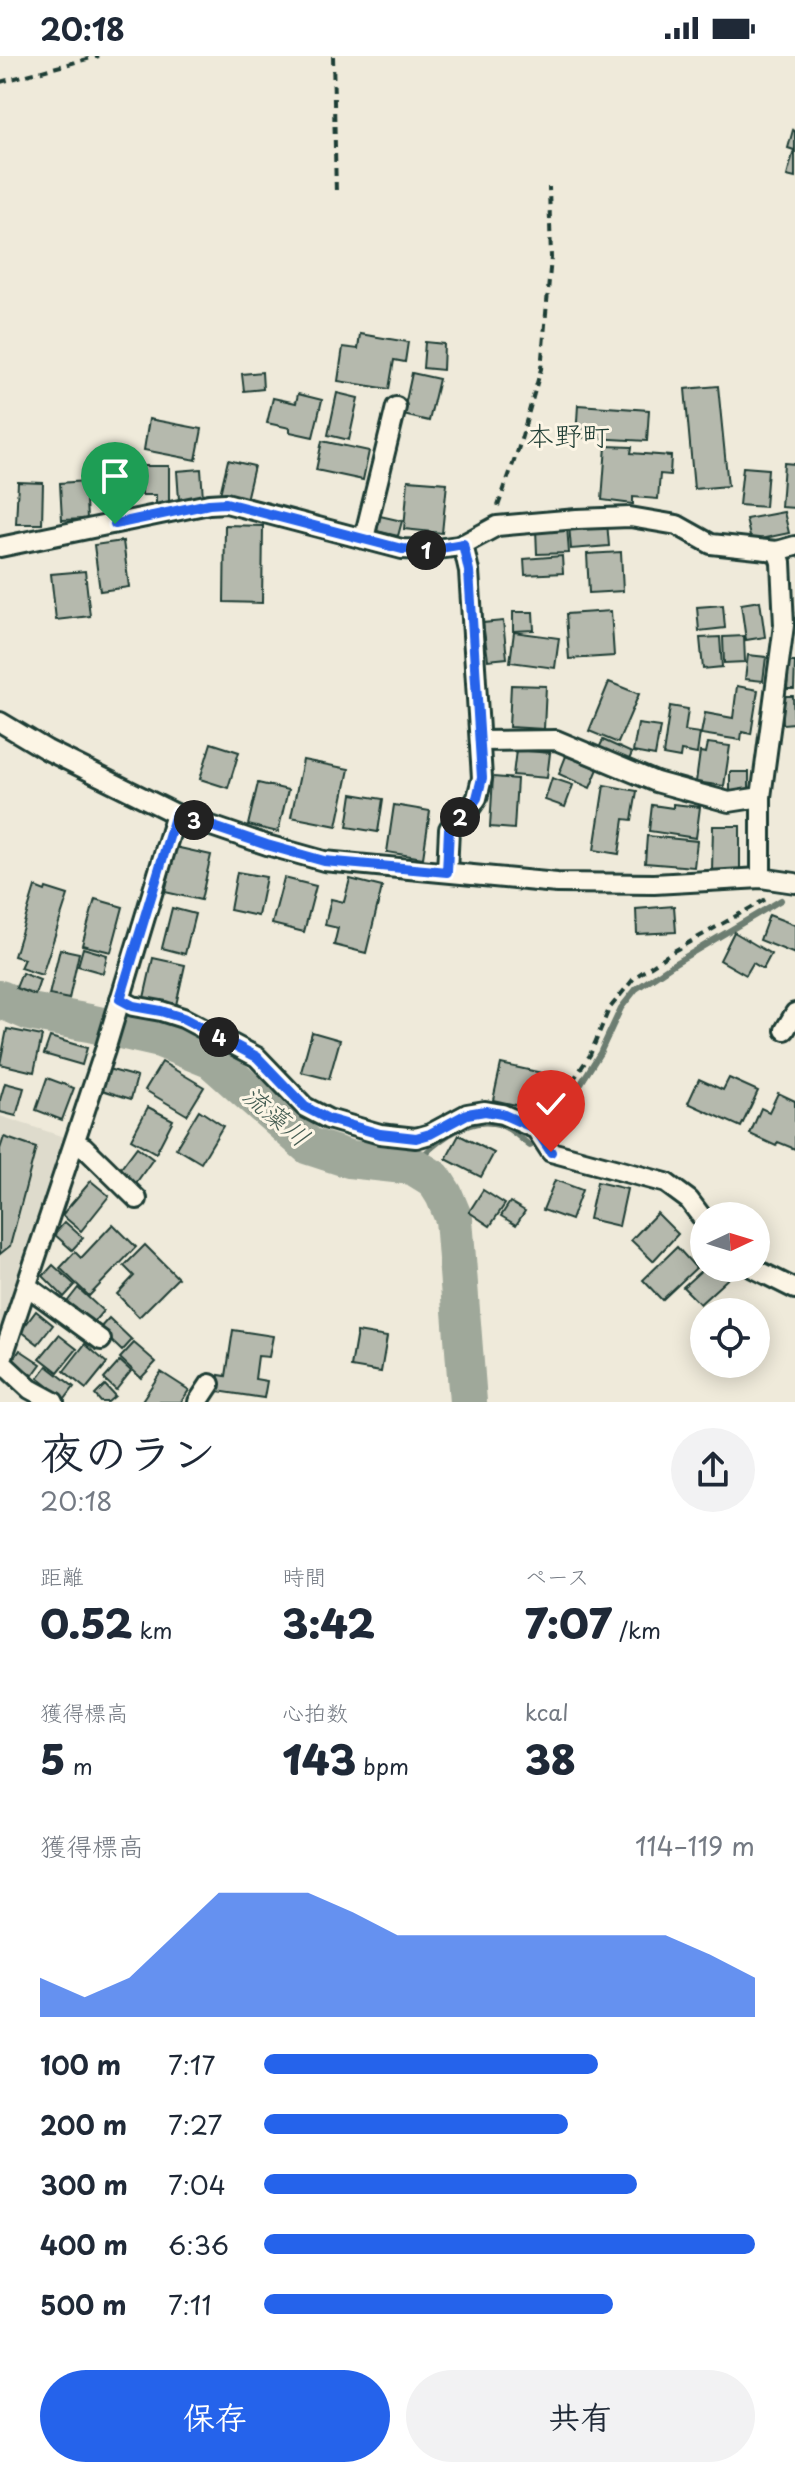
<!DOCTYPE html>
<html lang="ja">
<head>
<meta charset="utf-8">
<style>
  :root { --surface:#fff; --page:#f2f2f3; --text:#1f2937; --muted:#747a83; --accent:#2563eb }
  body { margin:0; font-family:"Playpen Sans","Klee One",sans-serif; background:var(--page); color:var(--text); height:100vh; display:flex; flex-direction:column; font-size:30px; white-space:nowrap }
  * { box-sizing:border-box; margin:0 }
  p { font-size:26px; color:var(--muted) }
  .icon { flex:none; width:44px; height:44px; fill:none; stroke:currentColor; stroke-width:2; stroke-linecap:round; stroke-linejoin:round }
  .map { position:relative; height:1346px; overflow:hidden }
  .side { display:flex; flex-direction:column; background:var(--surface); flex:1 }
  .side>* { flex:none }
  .needle { width:52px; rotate:86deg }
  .buttons { position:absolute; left:690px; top:1146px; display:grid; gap:16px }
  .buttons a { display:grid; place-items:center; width:80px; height:80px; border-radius:50%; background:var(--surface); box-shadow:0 4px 20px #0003; font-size:40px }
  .pin { position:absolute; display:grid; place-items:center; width:68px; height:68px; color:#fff; margin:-82px -34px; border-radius:50% 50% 50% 0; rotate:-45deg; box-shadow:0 0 8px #0007 }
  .pin .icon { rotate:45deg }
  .km { position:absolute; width:40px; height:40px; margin:-20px; border-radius:50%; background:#222; color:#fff; font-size:22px; line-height:40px; text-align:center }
  .round { display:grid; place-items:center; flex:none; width:84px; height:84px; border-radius:42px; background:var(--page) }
  .head { display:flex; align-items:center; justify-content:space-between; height:136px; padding:0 40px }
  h1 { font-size:44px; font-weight:800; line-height:60px }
  .metrics { display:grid; grid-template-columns:repeat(3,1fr); gap:12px; height:136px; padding:8px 40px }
  .metrics div { display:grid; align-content:center }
  .metrics b { font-size:40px; font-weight:800 }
  .metrics small { font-size:22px; font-weight:400 }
  .metrics p { font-size:22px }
  .chart { height:224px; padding:16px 40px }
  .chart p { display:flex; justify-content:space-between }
  .chart svg { width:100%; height:144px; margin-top:8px; fill:var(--accent); opacity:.7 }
  .primary-button { display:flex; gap:16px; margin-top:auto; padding:16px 40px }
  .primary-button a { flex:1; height:92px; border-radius:48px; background:var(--accent); color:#fff; font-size:32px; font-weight:800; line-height:92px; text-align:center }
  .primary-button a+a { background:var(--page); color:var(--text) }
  ul { padding:0 40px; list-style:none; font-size:26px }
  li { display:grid; grid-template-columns:128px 96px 1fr; align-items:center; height:60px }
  li i { height:20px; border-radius:10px; background:var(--accent) }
  .status { display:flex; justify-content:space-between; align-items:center; height:56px; padding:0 40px; background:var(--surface); direction:ltr }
  .status svg { height:22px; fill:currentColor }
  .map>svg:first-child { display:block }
</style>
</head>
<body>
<div class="status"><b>20:18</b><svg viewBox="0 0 49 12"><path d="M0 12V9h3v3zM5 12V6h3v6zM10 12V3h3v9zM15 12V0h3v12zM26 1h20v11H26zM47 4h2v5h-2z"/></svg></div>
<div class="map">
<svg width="795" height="1346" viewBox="0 0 795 1346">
  <rect width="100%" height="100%" fill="#efeada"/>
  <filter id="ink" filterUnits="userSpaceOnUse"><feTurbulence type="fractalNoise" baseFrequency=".0125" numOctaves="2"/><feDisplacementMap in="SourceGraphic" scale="16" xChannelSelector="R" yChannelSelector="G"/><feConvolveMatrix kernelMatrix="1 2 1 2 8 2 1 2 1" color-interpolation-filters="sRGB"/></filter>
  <g filter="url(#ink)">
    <!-- built -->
    <polygon fill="#dedbcc" points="0,1060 64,1081 0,1280"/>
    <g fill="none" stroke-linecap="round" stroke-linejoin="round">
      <!-- stream -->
      <path stroke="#6c7d71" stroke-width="6" d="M413 1110C432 1089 463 1062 493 1067 508 1069 520 1082 530 1090L548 1080 600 997 621 952 636 933 675 907 781 844"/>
      <!-- river -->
      <polyline stroke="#9fa89a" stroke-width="38" points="0,943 30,956 89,967 160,983 212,1004 309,1090 349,1103 413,1110 434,1123 444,1139 454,1163 468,1346"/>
    </g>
    <!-- building -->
    <g fill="#b5b9ad" stroke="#1f3d34" stroke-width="2">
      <polygon points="793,74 795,75 795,122 787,120 794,94 788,92"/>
      <polygon points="360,278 408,286 405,306 394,304 389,333 338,325 343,291 358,293"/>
      <polygon points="425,286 444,288 443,314 423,312"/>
      <polygon points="262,316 263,333 244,335 242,318"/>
      <polygon points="412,317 439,323 429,365 403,359"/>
      <polygon points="718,330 728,430 694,433 685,333"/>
      <polygon points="337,337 358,342 349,384 328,379"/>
      <polygon points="298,338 322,344 313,381 290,376 290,372 267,367 273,342 296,347"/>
      <polygon points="578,349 649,354 647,385 576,381"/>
      <polygon points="149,363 202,373 196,404 144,394"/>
      <polygon points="322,385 369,395 363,424 316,414"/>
      <polygon points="606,390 632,391 631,397 671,400 670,419 660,418 658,443 633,441 633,448 602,444"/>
      <polygon points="228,404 254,410 246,444 220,438"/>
      <polygon points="784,407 795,408 795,452 781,451"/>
      <polygon points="142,410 169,410 169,451 156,450 156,439 142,439"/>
      <polygon points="743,411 768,413 765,451 739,449"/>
      <polygon points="201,413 203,442 179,444 177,415"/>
      <polygon points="408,424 447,427 442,477 404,473"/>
      <polygon points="85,425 87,463 62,464 60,427"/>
      <polygon points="18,426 43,427 42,468 16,468"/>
      <polygon points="784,456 789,477 751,485 746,463"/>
      <polygon points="380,460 402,465 398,480 377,475"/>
      <polygon points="607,466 609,490 571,493 569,469"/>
      <polygon points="225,469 263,470 262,547 224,546"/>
      <polygon points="567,470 569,497 537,498 536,472"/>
      <polygon points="123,485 129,531 100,535 94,489"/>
      <polygon points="621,496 623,535 589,537 587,498"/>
      <polygon points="562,500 563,517 525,519 524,503"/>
      <polygon points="85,515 90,560 56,564 51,518"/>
      <polygon points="760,545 765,581 746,584 741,548"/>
      <polygon points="723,549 725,572 699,575 697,551"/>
      <polygon points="611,555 614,600 569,603 566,558"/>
      <polygon points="513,556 533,556 534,574 513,575"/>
      <polygon points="503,565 507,602 488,604 483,567"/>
      <polygon points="514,576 559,582 555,612 510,606"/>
      <polygon points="744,580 745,606 724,607 723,581"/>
      <polygon points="720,581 722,611 703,613 700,582"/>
      <polygon points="748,599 766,601 763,625 745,623"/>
      <polygon points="789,606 795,606 794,633 787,633"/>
      <polygon points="609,626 639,638 618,687 589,675"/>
      <polygon points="511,629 546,630 544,673 509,671"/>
      <polygon points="737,630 758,634 751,678 742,676 741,684 701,678 705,657 733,662"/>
      <polygon points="782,640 793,640 794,667 783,668"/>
      <polygon points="670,650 688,653 685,675 700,677 697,698 681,695 680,702 663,699"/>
      <polygon points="638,668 660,671 655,700 633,696"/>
      <polygon points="603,684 632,697 628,706 599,692"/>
      <polygon points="211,687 239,696 228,732 200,723"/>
      <polygon points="708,687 730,690 724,730 696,726 700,696 706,697"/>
      <polygon points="516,694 550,697 547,722 513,719"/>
      <polygon points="566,700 598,713 590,732 559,718"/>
      <polygon points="303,704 349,713 337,770 291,761"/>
      <rect x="730" y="716" width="19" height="23"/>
      <polygon points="493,721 517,723 514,773 490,771"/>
      <polygon points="552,722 573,729 565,751 545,744"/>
      <polygon points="258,727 288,734 278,776 248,769"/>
      <polygon points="604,729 637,735 632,764 624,763 619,798 594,794"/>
      <polygon points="352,738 383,743 378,776 347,771"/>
      <polygon points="673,748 700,751 696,782 649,775 652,749 673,752"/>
      <polygon points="394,749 430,755 423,802 387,796"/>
      <polygon points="713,770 740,770 740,815 712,815"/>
      <polygon points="647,780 697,785 694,811 645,807"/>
      <polygon points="175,791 211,799 201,844 165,836"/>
      <polygon points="237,816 266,821 258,860 230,854"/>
      <polygon points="284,822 316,830 304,876 272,868"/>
      <polygon points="350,823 382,831 366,897 334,889 338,872 325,869 331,843 344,846"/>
      <polygon points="35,831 45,835 46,832 68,839 42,919 20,912 24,903 14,900"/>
      <polygon points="95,843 123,851 111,896 82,889"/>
      <polygon points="674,850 676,876 637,878 636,853"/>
      <polygon points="172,852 195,858 185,898 162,892"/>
      <polygon points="769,859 795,869 795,898 760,884"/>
      <polygon points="734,876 771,898 763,913 753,907 746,919 720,904"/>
      <polygon points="83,892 107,899 103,917 78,910"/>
      <polygon points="60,893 79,897 69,943 49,939"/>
      <polygon points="153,902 185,909 176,949 144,942"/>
      <polygon points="22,917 40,924 35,939 16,932"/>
      <polygon points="7,973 42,980 34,1016 0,1008"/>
      <polygon points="312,976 340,984 329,1023 301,1016"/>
      <polygon points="50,981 87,992 82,1009 44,998"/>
      <polygon points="162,1006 204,1031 187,1059 145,1034"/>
      <polygon points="501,1008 542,1017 534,1053 493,1044"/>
      <polygon points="108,1013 137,1021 131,1043 102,1034"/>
      <polygon points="47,1022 74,1032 62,1064 36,1054"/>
      <polygon points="729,1022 758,1035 741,1071 688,1047 699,1023 723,1034"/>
      <polygon points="5,1027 24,1032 16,1060 0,1056 0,1044"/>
      <polygon points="778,1037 795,1045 795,1093 778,1086 776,1090 750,1078 761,1052 769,1056"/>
      <polygon points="148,1051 173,1064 156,1097 131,1083"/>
      <polygon points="199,1054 223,1070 201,1107 176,1092"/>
      <polygon points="459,1079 494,1097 481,1121 446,1103"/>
      <polygon points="4,1081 36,1092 10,1190 0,1198 0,1093"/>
      <polygon points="137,1091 153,1103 136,1127 119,1115"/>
      <polygon points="555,1124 582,1134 571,1164 543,1154"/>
      <polygon points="91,1125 109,1140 81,1175 62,1159"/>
      <polygon points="597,1126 627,1133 619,1170 589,1163"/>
      <polygon points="483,1134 505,1148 490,1170 469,1156"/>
      <polygon points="510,1146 525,1155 516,1169 501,1160"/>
      <polygon points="657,1157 678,1178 653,1205 631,1184"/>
      <polygon points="65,1166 83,1182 72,1194 54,1178"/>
      <polygon points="113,1168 136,1191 89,1240 60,1212 75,1196 81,1202"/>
      <polygon points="145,1189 178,1222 139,1261 117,1238 134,1220 124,1210"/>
      <polygon points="677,1191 696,1212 662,1244 643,1224"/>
      <polygon points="53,1209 75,1229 64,1241 43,1220"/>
      <polygon points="704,1212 729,1212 734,1217 700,1248 683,1231"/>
      <polygon points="78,1232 103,1255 92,1268 67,1246"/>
      <polygon points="36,1255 53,1269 38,1288 21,1275"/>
      <polygon points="109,1262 132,1284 122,1295 99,1273"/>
      <polygon points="233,1274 273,1280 269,1301 258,1300 255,1323 267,1325 264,1342 217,1335 219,1319 226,1320"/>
      <polygon points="357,1276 387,1281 381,1316 351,1311"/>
      <polygon points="59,1279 77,1293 58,1316 40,1302"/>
      <polygon points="134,1287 156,1306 141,1322 120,1302"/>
      <polygon points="85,1288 107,1307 86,1333 64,1315"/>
      <polygon points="20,1294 41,1308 33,1319 12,1306"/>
      <polygon points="120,1305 131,1315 116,1334 104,1323"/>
      <polygon points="47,1310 74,1331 65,1343 38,1322"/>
      <polygon points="161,1316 189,1334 181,1346 141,1346"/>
      <polygon points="105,1329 115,1340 108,1346 101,1346 95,1339"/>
    </g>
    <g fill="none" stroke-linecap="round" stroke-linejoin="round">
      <!-- minor casing -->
      <g stroke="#1f3d34" stroke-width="24">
        <g id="minor">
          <polyline points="364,482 396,351"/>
          <polyline points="0,491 209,448 226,447 402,493 429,494 460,490 497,470 577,463 630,461 677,469 711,488 777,495 795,490"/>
          <polyline points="0,666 47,694 176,758 267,789 324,805 557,827 654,828 761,822 795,827"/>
          <polyline points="481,685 556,684 656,726 729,746 761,741"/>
          <polyline points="447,816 449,773 455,764 467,757 477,742 482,722 469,515 463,488"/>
          <polyline points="761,822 761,741 784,569 781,506 777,495"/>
          <polyline points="120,943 133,950 161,955 183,962 257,1001 305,1051 328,1063 380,1078 416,1082 430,1078 467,1058 485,1055 502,1058 536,1073 551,1096 666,1127 689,1144 704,1164"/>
          <polyline points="785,974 795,957"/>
          <polyline points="75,1087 84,1091 137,1143"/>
          <polyline points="753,1212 795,1233"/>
          <polyline points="27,1230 101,1284"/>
          <polyline points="1,1306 30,1333 54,1346"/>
          <polyline points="0,1309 105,994 176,758"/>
          <polyline points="198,1346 210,1328"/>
        </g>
      </g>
      <!-- path -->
      <g stroke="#1f3d34" stroke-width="4" stroke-dasharray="8 6" stroke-linecap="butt">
        <polyline points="333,0 336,138"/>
        <polyline points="0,26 99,0"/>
        <polyline points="498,450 518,394 541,313 551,202 549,131"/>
        <polyline points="549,1060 590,999 609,953 635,921 672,896 768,842"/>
      </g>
      <!-- minor -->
      <use href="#minor" stroke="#fcf5e5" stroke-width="18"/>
    </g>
  </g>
  <g fill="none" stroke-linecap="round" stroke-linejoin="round" filter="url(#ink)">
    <!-- route casing -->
    <g stroke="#fff" stroke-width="16">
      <polyline id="route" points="115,468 209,448 226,447 402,493 429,494 463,488 469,515 482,722 477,742 467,757 455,764 449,773 447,816 324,805 267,789 176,758 120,943 133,950 161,955 183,962 257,1001 305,1051 328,1063 380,1078 416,1082 430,1078 467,1058 485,1055 502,1058 536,1073 551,1096"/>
    </g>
    <!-- route -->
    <use href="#route" stroke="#2563eb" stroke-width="10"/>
  </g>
  <g text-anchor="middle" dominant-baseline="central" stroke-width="6" stroke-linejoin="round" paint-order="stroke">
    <!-- water labels -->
    <g font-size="26" font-style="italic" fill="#455d53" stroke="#fcf5e5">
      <text transform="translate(277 1059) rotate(40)">流藻川</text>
    </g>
    <!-- quarter labels -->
    <g font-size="28" fill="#1f3d34" stroke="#fcf5e5">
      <text x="568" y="378">本野町</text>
    </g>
  </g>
</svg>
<div class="buttons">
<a><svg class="needle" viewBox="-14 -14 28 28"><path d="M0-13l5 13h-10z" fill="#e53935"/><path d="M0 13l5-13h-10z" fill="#747a83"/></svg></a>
<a><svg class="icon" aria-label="locate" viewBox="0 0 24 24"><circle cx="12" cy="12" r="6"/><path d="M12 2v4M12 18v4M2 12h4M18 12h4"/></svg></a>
</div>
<div class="pin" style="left:115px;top:468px;background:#1e9e55"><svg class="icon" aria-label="arrive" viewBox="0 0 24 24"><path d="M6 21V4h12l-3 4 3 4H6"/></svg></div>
<div class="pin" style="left:551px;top:1096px;background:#d93025"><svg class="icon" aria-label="check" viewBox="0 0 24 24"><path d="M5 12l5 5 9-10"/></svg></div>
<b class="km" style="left:426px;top:494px">1</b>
<b class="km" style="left:460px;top:761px">2</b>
<b class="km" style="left:194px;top:764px">3</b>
<b class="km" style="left:219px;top:981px">4</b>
</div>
<section class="side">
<div class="head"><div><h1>夜のラン</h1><p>20:18</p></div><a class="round"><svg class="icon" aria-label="share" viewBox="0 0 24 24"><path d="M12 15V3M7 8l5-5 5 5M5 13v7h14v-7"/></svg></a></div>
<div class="metrics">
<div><p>距離</p><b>0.52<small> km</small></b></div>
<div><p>時間</p><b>3:42</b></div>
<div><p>ペース</p><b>7:07<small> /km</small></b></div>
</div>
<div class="metrics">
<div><p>獲得標高</p><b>5<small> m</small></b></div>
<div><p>心拍数</p><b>143<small> bpm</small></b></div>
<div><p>kcal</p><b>38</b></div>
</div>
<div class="chart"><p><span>獲得標高</span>114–119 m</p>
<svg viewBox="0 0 160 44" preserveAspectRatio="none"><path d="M0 44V32L10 38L20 32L30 19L40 6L50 6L60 6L70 12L80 19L90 19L100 19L110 19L120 19L130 19L140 19L150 25L160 32V44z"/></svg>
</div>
<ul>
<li><b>100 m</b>7:17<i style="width:68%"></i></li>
<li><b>200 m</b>7:27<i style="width:62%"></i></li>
<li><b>300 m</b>7:04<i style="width:76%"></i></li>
<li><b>400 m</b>6:36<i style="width:100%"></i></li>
<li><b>500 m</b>7:11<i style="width:71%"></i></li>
</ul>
<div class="primary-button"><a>保存</a><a>共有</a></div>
</section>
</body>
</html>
